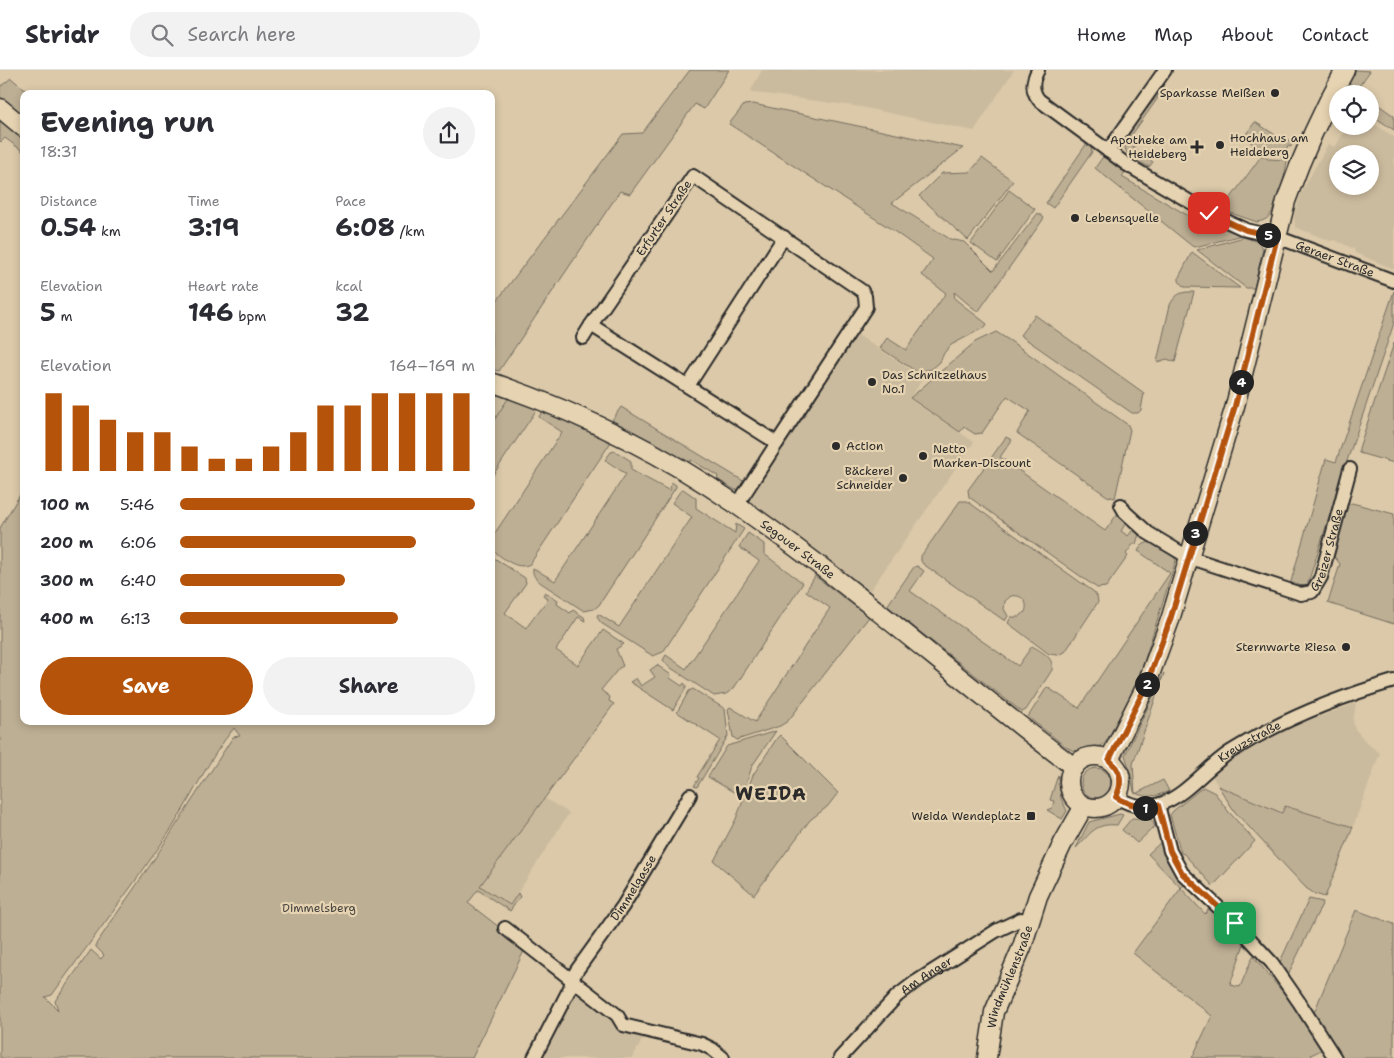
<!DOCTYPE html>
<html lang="en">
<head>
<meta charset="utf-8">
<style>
  :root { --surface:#fff; --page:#f2f2f3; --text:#2b2b33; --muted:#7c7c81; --line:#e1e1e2; --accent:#b45309 }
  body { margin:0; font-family:"Shantell Sans",sans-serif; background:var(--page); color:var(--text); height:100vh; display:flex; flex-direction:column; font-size:19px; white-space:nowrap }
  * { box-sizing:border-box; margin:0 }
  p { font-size:16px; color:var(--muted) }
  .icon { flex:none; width:28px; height:28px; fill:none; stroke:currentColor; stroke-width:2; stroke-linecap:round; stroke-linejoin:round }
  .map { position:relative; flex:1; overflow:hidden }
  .drawer { position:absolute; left:20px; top:20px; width:475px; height:635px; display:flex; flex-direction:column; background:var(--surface); border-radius:10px; box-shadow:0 2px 8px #0003 }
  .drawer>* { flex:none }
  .controls { position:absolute; left:1329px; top:15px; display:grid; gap:10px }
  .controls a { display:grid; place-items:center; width:50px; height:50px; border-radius:50%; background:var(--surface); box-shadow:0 2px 8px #0003; font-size:25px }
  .pin { position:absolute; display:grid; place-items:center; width:42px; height:42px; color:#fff; margin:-21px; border-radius:10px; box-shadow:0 2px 8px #0006 }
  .km { position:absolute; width:25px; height:25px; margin:-12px; border-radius:50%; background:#222; color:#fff; font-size:14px; line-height:25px; text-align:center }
  .round { display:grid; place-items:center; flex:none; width:52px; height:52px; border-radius:26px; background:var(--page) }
  .overview { display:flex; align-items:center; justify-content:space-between; height:85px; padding:0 20px }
  h1 { font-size:28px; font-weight:700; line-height:38px }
  .metrics { display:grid; grid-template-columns:repeat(3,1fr); gap:8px; height:85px; padding:5px 20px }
  .metrics div { display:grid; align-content:center }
  .metrics b { font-size:25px; font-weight:700 }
  .metrics small { font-size:14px; font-weight:400 }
  .metrics p { font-size:14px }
  .chart { height:140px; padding:10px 20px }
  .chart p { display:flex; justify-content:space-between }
  .chart svg { width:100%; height:90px; margin-top:5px; stroke:var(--accent); stroke-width:6 }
  .cta { display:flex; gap:10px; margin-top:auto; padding:10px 20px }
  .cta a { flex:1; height:58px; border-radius:30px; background:var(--accent); color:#fff; font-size:20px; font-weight:700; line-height:58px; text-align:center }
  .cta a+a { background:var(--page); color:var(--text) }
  ul { padding:0 20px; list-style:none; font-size:16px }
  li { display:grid; grid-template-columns:80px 60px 1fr; align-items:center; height:38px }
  li i { height:12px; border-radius:6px; background:var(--accent) }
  header { display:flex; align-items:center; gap:30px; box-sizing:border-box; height:70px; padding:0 25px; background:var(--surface); border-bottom:1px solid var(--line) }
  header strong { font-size:24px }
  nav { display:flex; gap:28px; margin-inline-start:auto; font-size:18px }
  .search { width:350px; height:45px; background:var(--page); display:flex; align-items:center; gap:12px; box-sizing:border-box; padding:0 18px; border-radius:28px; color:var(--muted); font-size:19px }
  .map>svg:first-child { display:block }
</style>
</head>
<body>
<header>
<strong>Stridr</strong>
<div class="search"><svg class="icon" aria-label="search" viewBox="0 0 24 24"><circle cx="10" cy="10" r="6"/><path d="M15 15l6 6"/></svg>Search here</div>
<nav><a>Home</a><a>Map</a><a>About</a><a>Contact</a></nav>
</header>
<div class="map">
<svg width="1394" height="988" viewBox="0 0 1394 988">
  <rect width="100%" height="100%" fill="#dbc9a9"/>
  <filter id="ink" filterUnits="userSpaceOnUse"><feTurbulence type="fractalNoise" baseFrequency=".02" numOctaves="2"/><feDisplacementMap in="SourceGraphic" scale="10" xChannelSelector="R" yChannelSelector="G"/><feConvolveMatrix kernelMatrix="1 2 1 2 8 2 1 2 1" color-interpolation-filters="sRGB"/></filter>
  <g filter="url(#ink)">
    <!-- built -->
    <g fill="#cbbb9e" fill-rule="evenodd">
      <polygon points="762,0 1014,0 974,61 861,37 750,22"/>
      <path d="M1370 51 1394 67V199L1355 183 1354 179 1335 170 1330 171 1295 157 1294 145 1301 123 1328 74 1335 77 1348 56H1370ZM1338 84H1370V116H1338Z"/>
      <polygon points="855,263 923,308 910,329 974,372 869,522 804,470 754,434 750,430 752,422"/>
      <polygon points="491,321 509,327 491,355"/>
      <polygon points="1356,633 1353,651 1355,659 1368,674 1380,683 1353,757 1286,736 1283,743 1218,716 1211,704 1225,694 1293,656"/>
      <polygon points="544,728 569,743 510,835 480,816"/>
      <polygon points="573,925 583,925 643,963 644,967 632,988 539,988"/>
    </g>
    <!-- green -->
    <g fill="#bdaf94" stroke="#746d60" fill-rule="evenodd">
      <polygon points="690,0 729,0 704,39 695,34 630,124 620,121 499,301 491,299 491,241 496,232 623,64 642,63"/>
      <polygon points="1355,0 1370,1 1357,19 1363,24 1343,24"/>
      <polygon points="11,8 30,24 24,24 24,47 0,27 0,17"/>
      <path d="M1159 24 1160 25 1131 66 1138 71 1133 78 1153 92 1149 97C1142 93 1131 89 1126 81 1119 70 1151 34 1159 24Z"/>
      <polygon points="1370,29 1394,46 1394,60 1370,44"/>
      <polygon points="753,34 963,78 892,133 950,169 964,172 993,201 1038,143 1044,148 978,242 954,222 955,229 987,254 985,257 951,275 944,283 940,292 932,299 917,302 880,278 887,268 906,280 946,223 922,205 933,189 891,159 729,54 744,35"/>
      <polygon points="0,47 24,66 24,82 5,68 1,72 0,71"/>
      <path d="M1255 52 1280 68 1292 71 1291 77 1288 76 1284 86C1264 85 1259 79 1244 67Z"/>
      <polygon points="1087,73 1091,77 1092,82 1053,138 1046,133"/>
      <path d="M1262 85 1268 89 1287 90C1286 103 1278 133 1271 144 1268 149 1263 151 1257 152L1222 140Z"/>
      <polygon points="1105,87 1126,100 1122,107 1204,155 1208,149 1226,158 1242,163 1242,165 1195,177 1192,176 1095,98 1102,88"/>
      <polygon points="982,88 1013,111 968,170 919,126 942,103 970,102"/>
      <polygon points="1009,120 1035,139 997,192 971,173"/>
      <polygon points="1244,167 1258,172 1263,179 1254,218 1246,218 1197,180"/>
      <polygon points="1192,182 1240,218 1184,217 1179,211 1179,207"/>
      <polygon points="1394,221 1394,253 1346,394 1307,516 1290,515 1326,389 1336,392"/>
      <path d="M1187 222H1194L1175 292 1167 289 1157 292 1170 235C1174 227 1178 223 1187 222Z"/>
      <polygon points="1035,245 1144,323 1141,340 1138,343 1132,343 1020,265"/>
      <polygon points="996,262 1012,272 1128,355 1130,360 1115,428 1107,426 1017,363 1030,341 1007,326 982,363 975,364 964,357 960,362 910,328 975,272"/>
      <polygon points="1394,273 1394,393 1359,383 1359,378"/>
      <polygon points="509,327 536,338 537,339 491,408 491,355"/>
      <polygon points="621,337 745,412 740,419 735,420 717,409 718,406 691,390 689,393 612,350"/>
      <path d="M546 340 611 372 530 494C516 501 502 487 491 479V469L562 362 539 347 542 341Z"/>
      <polygon points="1006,367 1012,370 1000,387 1105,461 1118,443 1127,451 1121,461 1128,466 1135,457 1140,461 1136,474 1134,473 1126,484 1128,486 1106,517 1097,518 969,427 968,420"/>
      <path d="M615 381 631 391V400L670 421 671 412 676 415V417L599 535 594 539 584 541 541 513C535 508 532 505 533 498L555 511 626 404 605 390 611 382Z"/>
      <path d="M24 418V651H491V486L525 508 526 513 505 543 526 558 548 529 543 525 545 522 558 530 557 534 570 543 573 540 584 547 585 551 578 547 556 580 578 595 603 560 624 574 616 579 623 596 619 598 601 620 610 627 609 631 614 634 480 816 510 835 518 823 520 827 510 841 478 820 468 833 561 905 566 912 565 915 560 909 524 881 472 988H0V458ZM234 658 240 666 233 667 153 791 96 874V877L104 885 101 889 91 880 55 931 58 940 45 927 52 925C92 869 134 815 172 758 193 725 209 688 234 658Z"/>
      <polygon points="683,419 696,428 696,438 735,463 736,454 744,459 663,582 653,586 601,553 597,547 598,544 619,557 692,447 672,433 681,420"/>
      <path d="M960 431H967L1094 522 1097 526 1098 532 1065 582 1058 585 1049 584 1008 553 1011 547H1019L1025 542C1029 532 1022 524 1011 526L1005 531 1004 539 1008 546 1005 551 923 494 921 491V486Z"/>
      <polygon points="1352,433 1394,444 1394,554 1328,533 1340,494 1333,485 1346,436"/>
      <polygon points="748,463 764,474 764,484 803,513 734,618 726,624 714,626 668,596 663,590 666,585 686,599 759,491 739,477"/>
      <path d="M1149 472C1159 471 1171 481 1176 490L1144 592 1133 621 1106 672 1101 676 1074 681 1066 677 1028 647 1047 617 1079 638 1170 503 1138 481 1142 475Z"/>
      <path d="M917 496 924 501 910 521 1018 596 1032 576C1042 582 1054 587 1052 600L1026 640 1022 642 887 536 914 497Z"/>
      <polygon points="815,506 869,547 788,651 780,656 737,670 733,667 728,639 730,637 755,652 830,538 806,521"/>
      <polygon points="657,595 671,605 670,608 682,616 684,613 686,615 686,618 673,640 630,612 636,608 641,616 655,607 650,600"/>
      <path d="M1164 603 1133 694 1135 724 1163 710 1169 721C1158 726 1144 729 1134 722L1130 701 1125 685Z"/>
      <polygon points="693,619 725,639 728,666 697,717 694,716 699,708 697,707 720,670 677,642 689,621"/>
      <polygon points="776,661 752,696 742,727 708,707 727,676"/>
      <polygon points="780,665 838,723 827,737 810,750 754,825 714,791 736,749 753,705 777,668"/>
      <circle cx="1096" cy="713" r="15"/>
      <polygon points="1058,705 1061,728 1067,741 1062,749 1047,740 1052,738 1054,731 1050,730"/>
      <polygon points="1218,716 1282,743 1285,736 1353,757 1325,827 1315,824 1306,818 1235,742"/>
      <polygon points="1203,717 1215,723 1228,741 1255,771 1213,816 1184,784 1181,783 1170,745 1173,741"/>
      <path d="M1120 744 1123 745 1117 755C1095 753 1091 763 1076 778L1089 752Z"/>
      <polygon points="1132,748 1151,749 1155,756 1137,773 1122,760"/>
      <polygon points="1162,771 1186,813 1181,818 1205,844 1211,836 1245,871 1230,915 1240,917 1253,886 1281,920 1286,920 1323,979 1311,985 1313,988 1192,988 1212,946 1133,883 1181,818 1148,784"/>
      <polygon points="1309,829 1323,832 1287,907 1279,894"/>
      <polygon points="1356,840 1394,854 1394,988 1339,988 1313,945"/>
    </g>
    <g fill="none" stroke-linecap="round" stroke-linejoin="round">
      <!-- street casing -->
      <g stroke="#2b2b2b" stroke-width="16">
        <g id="street">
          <path id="s1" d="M1038 0C1032 11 1031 20 1039 30L1126 94 1209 143 1246 160 1277 167 1394 211"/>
          <polyline points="1108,81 1165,0"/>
          <polygon points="693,106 862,221 865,226 866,237 777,373 591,255"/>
          <polyline points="583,268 591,255"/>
          <polyline points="688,316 784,167"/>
          <polyline points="737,435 777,373"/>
          <path id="s2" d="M1121 435 1125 442 1148 463 1188 487 1301 524 1312 522 1321 507 1350 399"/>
          <path id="s3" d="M1116 727C1132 736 1146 740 1163 733 1187 724 1207 697 1230 682 1281 650 1336 628 1394 611"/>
          <polyline points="1158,735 1170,781 1182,803 1235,853 1272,893 1299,932 1335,988"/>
          <polyline points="505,858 617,945 623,955 702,974 712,979 723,988"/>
          <path id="s4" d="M534 988 570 918 572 909 577 900 623 836 690 725"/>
          <path id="s5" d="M840 988 897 926 914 913 996 861 1021 849 1030 851"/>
        </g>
      </g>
      <!-- secondary casing -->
      <g stroke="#2b2b2b" stroke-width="21">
        <g id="secondary">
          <polyline points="0,38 24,58"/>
          <path id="s6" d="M491 312C578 342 661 382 737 435 854 516 960 612 1074 697"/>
          <circle cx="1095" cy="712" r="26"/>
          <path d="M1109 690 1146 616 1170 550 1235 336 1286 131C1302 86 1322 41 1345 0"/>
          <path id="s7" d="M987 988 994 942 1022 877 1038 826 1063 773 1084 736"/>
        </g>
      </g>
      <!-- street -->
      <use href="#street" stroke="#e6d3b1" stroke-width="12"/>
      <!-- secondary -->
      <use href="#secondary" stroke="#e6d3b1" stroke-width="18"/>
    </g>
  </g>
  <g fill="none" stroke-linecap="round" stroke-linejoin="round" filter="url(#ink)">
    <!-- route casing -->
    <g stroke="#fff" stroke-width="10">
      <path id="route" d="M1209 143 1246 160 1277 167 1235 336 1170 550 1146 616 1109 690C1121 700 1123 713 1116 727 1131 736 1141 738 1158 735L1170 781 1182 803 1235 853"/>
    </g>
    <!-- route -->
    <use href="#route" stroke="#b45309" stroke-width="6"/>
  </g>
  <!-- markers -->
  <g fill="#2b2b2b" stroke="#e6d3b1" stroke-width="2">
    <circle cx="1275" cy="23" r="5"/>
    <circle cx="1220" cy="75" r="5"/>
    <path d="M1194.5 69.5h5v5h5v5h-5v5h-5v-5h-5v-5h5z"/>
    <circle cx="1075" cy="148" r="5"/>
    <circle cx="872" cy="312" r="5"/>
    <circle cx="836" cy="376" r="5"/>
    <circle cx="923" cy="386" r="5"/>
    <circle cx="903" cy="408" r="5"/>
    <circle cx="1346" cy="577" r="5"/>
    <rect x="1026" y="741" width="10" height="10" rx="2.5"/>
  </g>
  <g text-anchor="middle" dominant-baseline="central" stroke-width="4.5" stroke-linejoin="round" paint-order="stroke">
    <!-- poi labels -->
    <g font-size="12" fill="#2b2b2b" stroke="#e6d3b1" text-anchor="end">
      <text x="1265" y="23">Sparkasse Meißen</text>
      <text x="1230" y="68" text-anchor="start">Hochhaus am<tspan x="1230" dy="14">Heideberg</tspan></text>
      <text x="1187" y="70">Apotheke am<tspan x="1187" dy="14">Heideberg</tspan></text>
      <text x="1085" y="148" text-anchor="start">Lebensquelle</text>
      <text x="882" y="305" text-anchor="start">Das Schnitzelhaus<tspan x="882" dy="14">No.1</tspan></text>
      <text x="846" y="376" text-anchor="start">Action</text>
      <text x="933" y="379" text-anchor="start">Netto<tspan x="933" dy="14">Marken-Discount</tspan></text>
      <text x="893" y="401">Bäckerei<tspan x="893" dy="14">Schneider</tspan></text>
      <text x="1336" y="577">Sternwarte Riesa</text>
      <text x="1021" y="746">Weida Wendeplatz</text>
    </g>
    <!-- street labels -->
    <g font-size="12" fill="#2b2b2b" stroke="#e6d3b1">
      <text transform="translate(664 148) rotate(-56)">Erfurter Straße</text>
      <text stroke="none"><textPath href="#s1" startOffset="371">Geraer Straße</textPath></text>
      <text stroke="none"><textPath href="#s2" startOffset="261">Greizer Straße</textPath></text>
      <text stroke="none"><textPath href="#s6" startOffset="351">Segouer Straße</textPath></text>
      <text stroke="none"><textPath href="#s3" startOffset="156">Kreuzstraße</textPath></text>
      <text stroke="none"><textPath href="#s4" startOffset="198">Dimmelgasse</textPath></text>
      <text stroke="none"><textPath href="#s5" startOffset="120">Am Anger</textPath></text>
      <text stroke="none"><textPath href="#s7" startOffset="85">Windmühlenstraße</textPath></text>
    </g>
    <!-- park labels -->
    <g font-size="12" fill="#484540" stroke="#e6d3b1">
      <text x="319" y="838">Dimmelsberg</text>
    </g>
    <!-- district labels -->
    <g font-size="18" font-weight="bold" letter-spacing="1" fill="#2b2b2b" stroke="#e6d3b1">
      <text x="771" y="724">WEIDA</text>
    </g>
  </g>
</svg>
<div class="controls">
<a><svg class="icon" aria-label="locate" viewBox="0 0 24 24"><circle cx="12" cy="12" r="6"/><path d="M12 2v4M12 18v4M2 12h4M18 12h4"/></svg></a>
<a><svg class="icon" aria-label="layers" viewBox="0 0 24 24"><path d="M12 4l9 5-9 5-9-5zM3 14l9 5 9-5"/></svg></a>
</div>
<div class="pin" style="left:1235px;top:853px;background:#1e9e55"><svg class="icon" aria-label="arrive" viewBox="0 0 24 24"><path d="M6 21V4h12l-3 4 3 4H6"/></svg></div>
<div class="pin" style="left:1209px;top:143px;background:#d93025"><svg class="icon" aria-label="check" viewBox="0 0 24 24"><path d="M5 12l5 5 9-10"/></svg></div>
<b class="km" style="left:1145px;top:738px">1</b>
<b class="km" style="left:1147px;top:614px">2</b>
<b class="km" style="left:1195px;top:463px">3</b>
<b class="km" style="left:1241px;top:312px">4</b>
<b class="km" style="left:1268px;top:165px">5</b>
<section class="drawer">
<div class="overview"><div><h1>Evening run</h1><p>18:31</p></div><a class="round"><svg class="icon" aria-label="share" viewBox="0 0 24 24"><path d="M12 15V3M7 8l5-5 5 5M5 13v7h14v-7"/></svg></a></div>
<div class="metrics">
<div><p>Distance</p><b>0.54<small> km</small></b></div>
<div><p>Time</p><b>3:19</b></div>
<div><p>Pace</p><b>6:08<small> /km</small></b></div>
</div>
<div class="metrics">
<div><p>Elevation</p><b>5<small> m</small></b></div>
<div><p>Heart rate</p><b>146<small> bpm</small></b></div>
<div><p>kcal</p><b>32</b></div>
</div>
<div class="chart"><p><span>Elevation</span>164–169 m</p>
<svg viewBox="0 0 160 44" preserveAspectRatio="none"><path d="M5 44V6M15 44V12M25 44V19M35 44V25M45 44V25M55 44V32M65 44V38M75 44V38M85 44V32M95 44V25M105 44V12M115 44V12M125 44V6M135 44V6M145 44V6M155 44V6"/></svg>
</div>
<ul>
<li><b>100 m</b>5:46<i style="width:100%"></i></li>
<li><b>200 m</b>6:06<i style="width:80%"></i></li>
<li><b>300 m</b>6:40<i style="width:56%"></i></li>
<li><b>400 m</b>6:13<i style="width:74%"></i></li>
</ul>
<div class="cta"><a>Save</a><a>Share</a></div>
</section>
</div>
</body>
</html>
